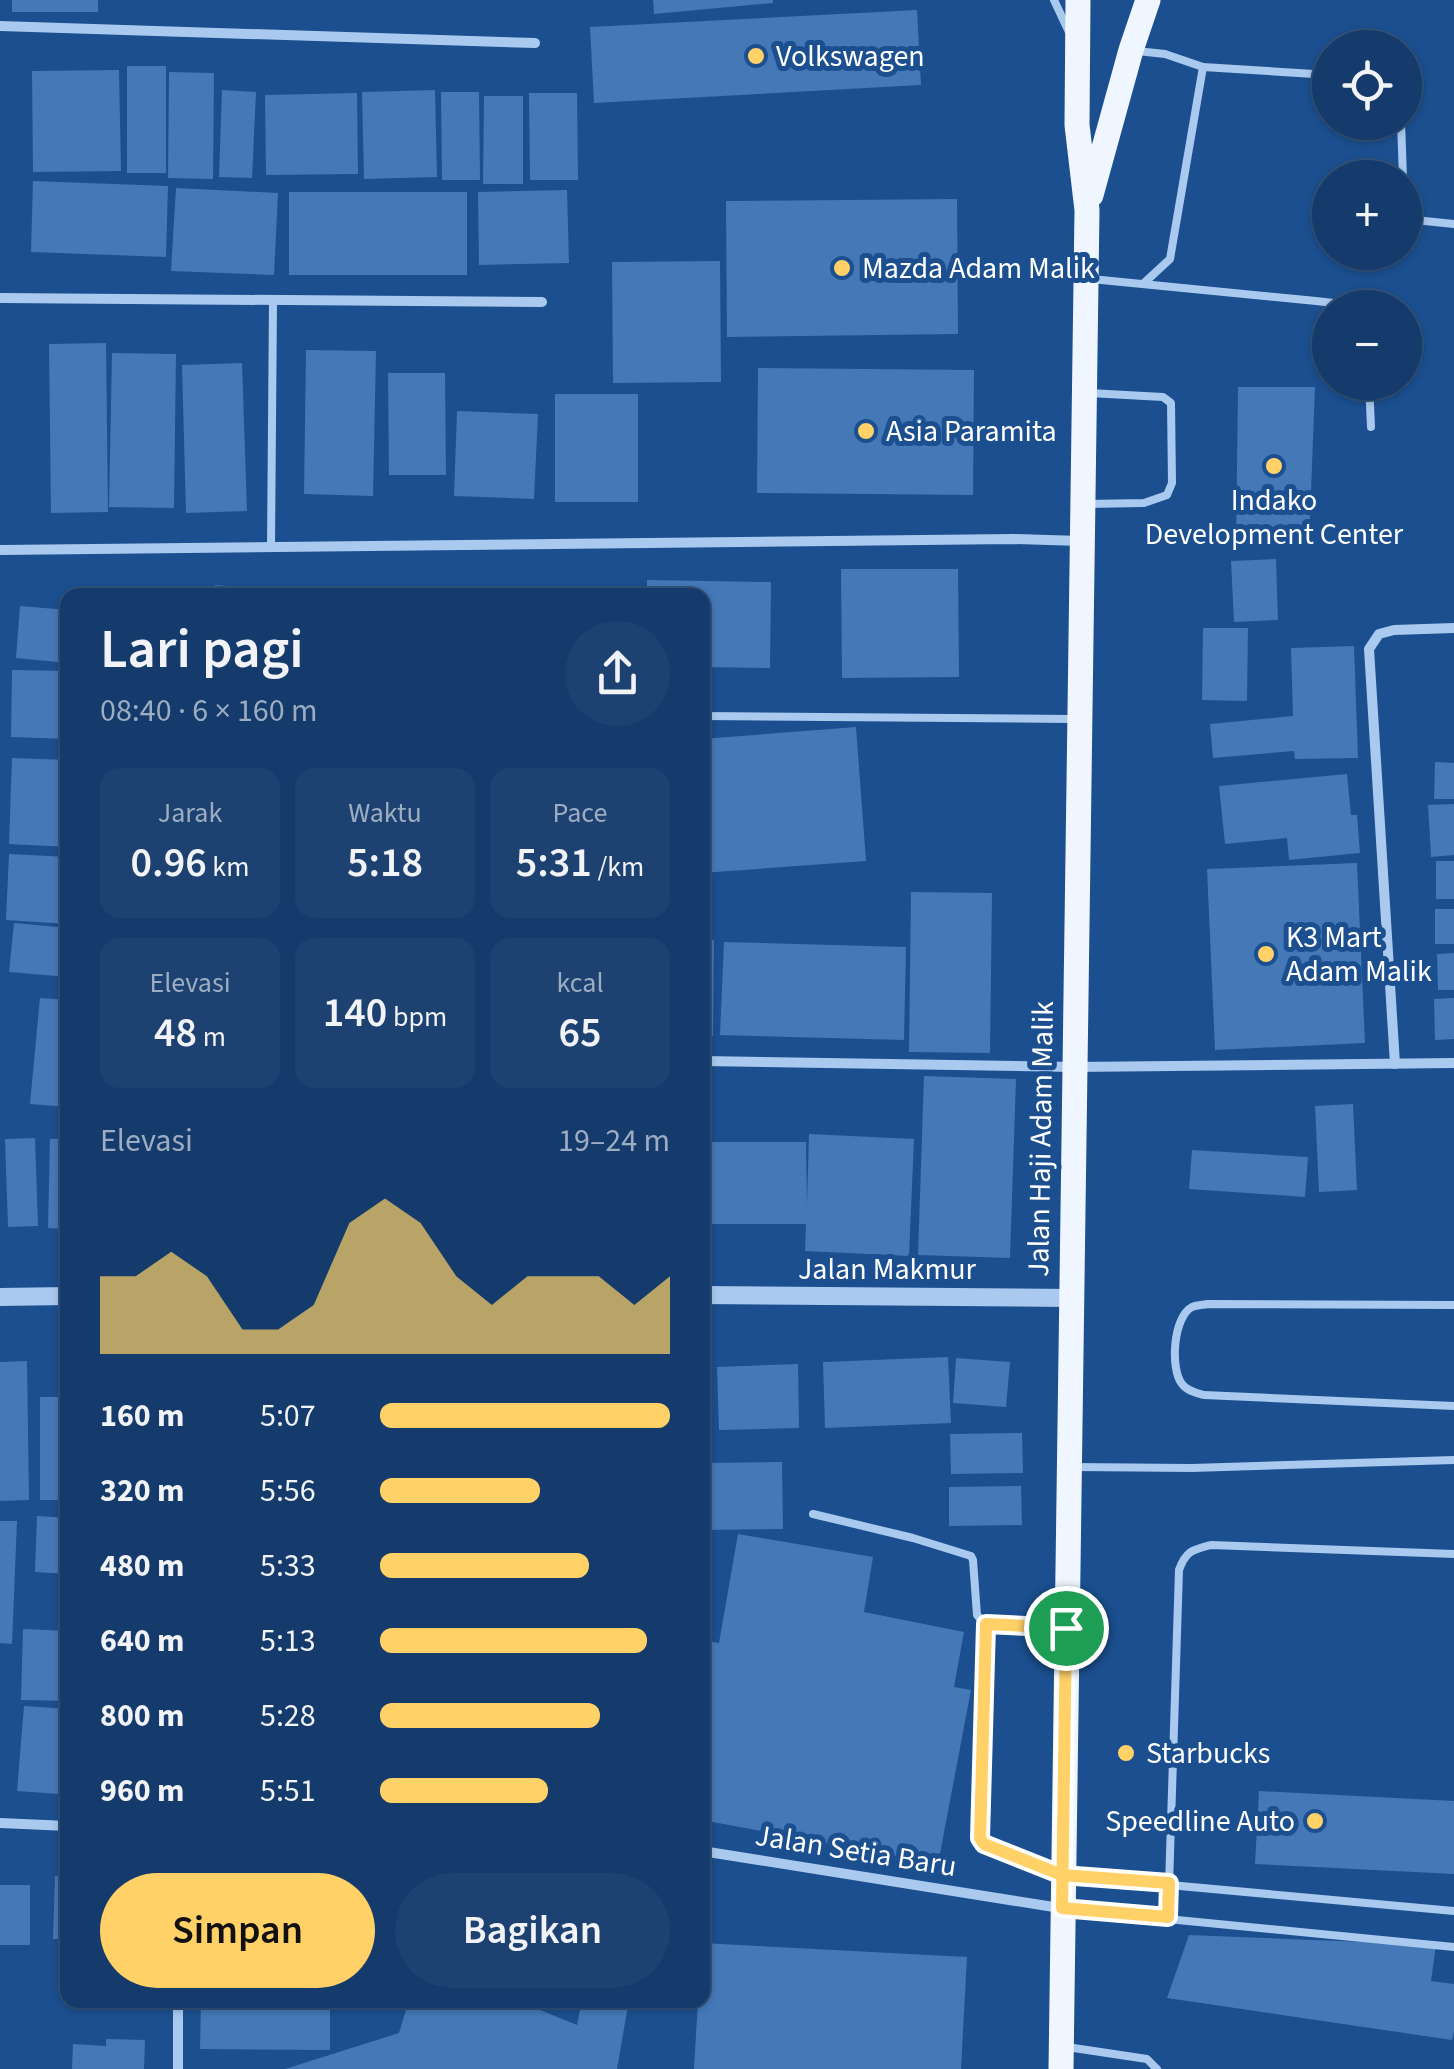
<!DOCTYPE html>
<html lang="id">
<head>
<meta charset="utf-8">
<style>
  :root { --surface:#143b6b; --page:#1d4271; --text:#f1f3f6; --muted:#9dadc1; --line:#33557e; --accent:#ffd166 }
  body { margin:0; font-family:"Source Sans 3",sans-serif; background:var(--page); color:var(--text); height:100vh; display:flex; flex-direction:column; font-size:38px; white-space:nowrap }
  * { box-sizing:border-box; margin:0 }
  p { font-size:32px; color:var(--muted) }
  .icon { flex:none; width:55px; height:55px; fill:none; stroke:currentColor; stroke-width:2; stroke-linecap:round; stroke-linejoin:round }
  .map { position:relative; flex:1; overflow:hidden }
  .panel { position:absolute; left:60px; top:588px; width:650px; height:1420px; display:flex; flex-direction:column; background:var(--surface); border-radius:20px; box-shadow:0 2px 8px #0004,0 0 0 2px var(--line) }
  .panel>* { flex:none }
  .buttons { position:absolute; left:1312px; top:30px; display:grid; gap:20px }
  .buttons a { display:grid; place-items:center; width:110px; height:110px; border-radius:50%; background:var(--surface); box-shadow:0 2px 8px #0004,0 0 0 2px var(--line); font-size:50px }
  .pin { position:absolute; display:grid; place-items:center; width:85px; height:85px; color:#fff; margin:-42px; border:5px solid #fff; border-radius:50%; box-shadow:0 2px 10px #0007 }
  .round { display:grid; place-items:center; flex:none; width:105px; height:105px; border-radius:52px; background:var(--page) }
  .summary { display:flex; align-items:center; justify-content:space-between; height:170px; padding:0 40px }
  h1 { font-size:55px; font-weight:600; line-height:75px }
  .stats { display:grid; grid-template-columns:repeat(3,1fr); gap:15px; height:170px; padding:10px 40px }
  .stats div { display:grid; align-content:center; border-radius:20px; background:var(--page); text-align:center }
  .stats b { font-size:42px; font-weight:600 }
  .stats small { font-size:28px; font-weight:400 }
  .stats p { font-size:28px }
  .chart { height:280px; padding:20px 40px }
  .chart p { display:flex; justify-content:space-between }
  .chart svg { width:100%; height:180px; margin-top:10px; fill:var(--accent); opacity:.7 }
  .cta { display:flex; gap:20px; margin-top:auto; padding:20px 40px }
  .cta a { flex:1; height:115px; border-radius:60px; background:var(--accent); color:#111; font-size:40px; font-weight:600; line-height:115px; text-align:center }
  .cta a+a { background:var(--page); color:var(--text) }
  ul { padding:0 40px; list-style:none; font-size:32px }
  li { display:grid; grid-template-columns:160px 120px 1fr; align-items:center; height:75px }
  li i { height:25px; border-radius:12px; background:var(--accent) }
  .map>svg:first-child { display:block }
</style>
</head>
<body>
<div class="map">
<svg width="1454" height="2069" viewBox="0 0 1454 2069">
  <rect width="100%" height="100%" fill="#1b4f8f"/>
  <!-- building -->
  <g fill="#4478b7">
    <rect x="12" y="0" width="86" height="12"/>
    <polygon points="653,0 773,0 773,3 654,14"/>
    <polygon points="917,10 921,85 594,103 590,27"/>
    <rect x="127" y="66" width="39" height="107"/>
    <polygon points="119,70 121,171 33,172 32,71"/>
    <polygon points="169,72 214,73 213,179 168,178"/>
    <polygon points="222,90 256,92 252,178 219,177"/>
    <polygon points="435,90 437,177 364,179 362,92"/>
    <polygon points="441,92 479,92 480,180 442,180"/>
    <polygon points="357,93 358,174 266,175 265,95"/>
    <polygon points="529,93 577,93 578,180 530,180"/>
    <polygon points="484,96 523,96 523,184 483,184"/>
    <polygon points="33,181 168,186 166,257 31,252"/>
    <polygon points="176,188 278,193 274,275 171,271"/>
    <polygon points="567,190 569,263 479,265 478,192"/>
    <rect x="289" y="192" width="178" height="83"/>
    <polygon points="957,199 958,334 727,337 726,201"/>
    <polygon points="720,261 721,382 613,383 612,262"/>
    <polygon points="106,343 108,512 51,513 49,344"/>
    <polygon points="306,350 376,351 373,496 304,494"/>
    <polygon points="112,353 176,354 174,508 109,507"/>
    <polygon points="242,363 247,511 186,513 182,365"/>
    <polygon points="758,368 974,370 973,495 757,493"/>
    <polygon points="388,373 445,373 446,475 389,475"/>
    <polygon points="1238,387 1315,387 1309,545 1236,544"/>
    <rect x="555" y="394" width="83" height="108"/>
    <polygon points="457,411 538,414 534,499 454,496"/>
    <polygon points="1276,559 1278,620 1234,622 1231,561"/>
    <polygon points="841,569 958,569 959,677 842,678"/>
    <polygon points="647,580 771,582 770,668 702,667 702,595 647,595"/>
    <polygon points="215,585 277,590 277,595 214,595"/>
    <polygon points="20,606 68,610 68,663 16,658"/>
    <polygon points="1203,628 1248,628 1247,701 1202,700"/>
    <polygon points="1354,646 1358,758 1295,759 1294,751 1213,758 1210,724 1293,716 1291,648"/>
    <polygon points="12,670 68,671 68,739 11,737"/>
    <polygon points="856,727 866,861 702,873 702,739"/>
    <polygon points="12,758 68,760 68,847 9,844"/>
    <polygon points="1435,762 1454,763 1454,799 1434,799"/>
    <polygon points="1347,774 1351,815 1357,815 1360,853 1289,860 1287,838 1225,844 1219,786"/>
    <polygon points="1454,804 1454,855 1431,857 1428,805"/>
    <polygon points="9,854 68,857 68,924 6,920"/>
    <rect x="1436" y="861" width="18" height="38"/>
    <polygon points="1357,863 1365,1043 1215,1050 1207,869"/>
    <polygon points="911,892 992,893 990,1053 909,1052"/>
    <rect x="1435" y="909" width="19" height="35"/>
    <polygon points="14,923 68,928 68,977 9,972"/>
    <polygon points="702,940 714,940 713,1036 702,1036"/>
    <polygon points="724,942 906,947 904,1040 720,1035"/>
    <polygon points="1454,953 1454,990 1438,990 1437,954"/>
    <polygon points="40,998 68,1000 68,1107 30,1104"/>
    <polygon points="1454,998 1454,1039 1435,1040 1434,999"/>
    <polygon points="924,1076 1016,1079 1010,1258 918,1255"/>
    <polygon points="1353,1104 1357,1190 1319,1192 1315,1106"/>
    <polygon points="809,1134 914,1139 909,1256 805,1251 806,1224 702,1224 702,1142 806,1142 807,1205"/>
    <polygon points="35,1138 38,1226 8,1227 5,1139"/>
    <polygon points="50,1139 68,1139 68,1229 48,1228"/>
    <polygon points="1192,1150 1308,1157 1305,1197 1189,1189"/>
    <polygon points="948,1357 951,1423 825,1428 823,1362"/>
    <polygon points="956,1358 1010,1362 1006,1407 953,1403"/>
    <polygon points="27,1361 29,1500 0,1501 0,1362"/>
    <polygon points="798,1364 799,1428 719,1430 717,1367"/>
    <rect x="40" y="1397" width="28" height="103"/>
    <polygon points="1022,1433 1023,1473 951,1474 950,1434"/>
    <polygon points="782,1462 783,1529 702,1530 702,1463"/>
    <polygon points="1021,1486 1022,1525 949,1526 949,1487"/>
    <polygon points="37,1516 68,1518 68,1574 35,1572"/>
    <polygon points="0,1521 17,1521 12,1644 0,1643"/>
    <polygon points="738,1534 873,1557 864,1612 964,1632 954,1687 971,1690 938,1864 702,1820 702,1640 719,1643"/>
    <polygon points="23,1629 68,1631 68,1701 21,1700"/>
    <polygon points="24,1706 68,1709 60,1794 17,1791"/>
    <polygon points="1259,1791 1454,1801 1454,1874 1255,1864"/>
    <polygon points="55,1876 68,1876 68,1939 53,1939"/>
    <rect x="0" y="1885" width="30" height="60"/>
    <polygon points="1189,1935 1436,1945 1431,1981 1454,1984 1454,2031 1452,2040 1167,1998"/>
    <polygon points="702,1943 967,1957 961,2069 694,2069 698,2000 702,2000"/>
    <polygon points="201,2000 330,2000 330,2050 200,2049"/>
    <polygon points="409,2000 524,2000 523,2003 577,2025 582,2000 629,2000 617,2069 285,2069 399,2033"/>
    <polygon points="106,2039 145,2040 144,2069 72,2069 73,2044 106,2046"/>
  </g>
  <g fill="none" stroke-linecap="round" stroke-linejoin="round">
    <!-- service -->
    <g stroke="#a9c9ee" stroke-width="8">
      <polyline points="1054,0 1069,32"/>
      <polyline points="1137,51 1165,54 1203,67 1330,75"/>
      <polyline points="1401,122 1403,178"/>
      <polyline points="1405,207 1415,220 1454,224"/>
      <polyline points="1091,279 1316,301 1351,305 1354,308"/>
      <polyline points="1144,283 1170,259 1203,67"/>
      <polyline points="1369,382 1371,427"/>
      <polyline points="1086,504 1144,503 1167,495 1172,483 1171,403 1163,397 1089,393"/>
      <polyline points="271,547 273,300"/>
      <polyline points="702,716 1073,719"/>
      <path d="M1454 1305 1208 1304C1203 1305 1197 1305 1192 1307 1173 1317 1170 1369 1182 1384 1187 1391 1197 1393 1204 1395L1454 1406"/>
      <polyline points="1073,1467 1192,1468 1454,1460"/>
      <polyline points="813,1514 913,1538 971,1556 973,1560 977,1615 985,1624 980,1838 984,1843 1057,1873"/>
      <polyline points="985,1624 1061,1628"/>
      <polyline points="1071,1876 1454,1911"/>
      <polyline points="1065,1909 1454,1947"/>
      <path d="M1168 1917 1179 1570C1186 1551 1192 1550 1211 1545L1454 1554"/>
      <polyline points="1067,2047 1147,2059 1157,2069"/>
    </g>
    <!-- minor -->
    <g stroke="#a9c9ee" stroke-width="10">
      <polyline points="0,26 535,43"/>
      <polyline points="0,298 542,302"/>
      <polyline points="0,550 1013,539 1081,541"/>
      <polyline points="702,1061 1074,1067 1454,1063"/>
      <polyline points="1395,1064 1369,649 1379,634 1394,630 1454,628"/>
      <polyline points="0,1823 68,1826"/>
      <polyline points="702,1851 1060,1908"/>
      <polyline points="178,2069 178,2000"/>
    </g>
    <!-- tertiary -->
    <g stroke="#a9c9ee" stroke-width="18">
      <polyline points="702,1295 1071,1298"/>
      <polyline points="0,1297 68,1296"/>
    </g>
    <!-- primary -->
    <g stroke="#f0f6ff" stroke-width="25">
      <polyline points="1091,195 1131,50 1148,0"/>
      <polyline points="1061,2069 1087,210 1077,125 1078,0"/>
    </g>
  </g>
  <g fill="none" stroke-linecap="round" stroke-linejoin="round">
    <!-- route casing -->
    <g stroke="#fff" stroke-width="20">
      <path id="route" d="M1066 1628 986 1624 980 1838 984 1844 1062 1875 1169 1883 1168 1917 1062 1908C1063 1815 1064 1722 1066 1628"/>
    </g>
    <!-- route -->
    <use href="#route" stroke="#ffd166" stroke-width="12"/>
  </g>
  <!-- markers -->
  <g fill="#ffd166" stroke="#1b4f8f" stroke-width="4">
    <circle cx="756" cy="56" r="10"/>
    <circle cx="842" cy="268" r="10"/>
    <circle cx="866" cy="431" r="10"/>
    <circle cx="1274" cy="466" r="10"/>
    <circle cx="1266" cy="954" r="10"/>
    <circle cx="1126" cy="1753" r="10"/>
    <circle cx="1315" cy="1821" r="10"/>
  </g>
  <g text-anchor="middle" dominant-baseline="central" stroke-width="10" stroke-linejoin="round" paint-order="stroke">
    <!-- poi labels -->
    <g font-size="30" fill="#fff" stroke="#1b4f8f" text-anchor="start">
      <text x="776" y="56">Volkswagen</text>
      <text x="862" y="268">Mazda Adam Malik</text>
      <text x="886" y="431">Asia Paramita</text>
      <text x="1274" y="500" text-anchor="middle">Indako<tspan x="1274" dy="34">Development Center</tspan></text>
      <text x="1286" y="937">K3 Mart<tspan x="1286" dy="34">Adam Malik</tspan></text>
      <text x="1146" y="1753">Starbucks</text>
      <text x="1295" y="1821" text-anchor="end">Speedline Auto</text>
    </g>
    <!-- street labels -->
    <g font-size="30" fill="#fff" stroke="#1b4f8f">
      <text transform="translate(1041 1139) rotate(-89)">Jalan Haji Adam Malik</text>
      <text x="887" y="1269">Jalan Makmur</text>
      <text transform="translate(856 1851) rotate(9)">Jalan Setia Baru</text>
    </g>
  </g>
</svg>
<div class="buttons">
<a><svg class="icon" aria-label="locate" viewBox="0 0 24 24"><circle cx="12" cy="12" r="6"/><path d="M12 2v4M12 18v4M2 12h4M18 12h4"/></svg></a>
<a>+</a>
<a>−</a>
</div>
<div class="pin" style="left:1066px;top:1628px;background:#1e9e55"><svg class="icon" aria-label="arrive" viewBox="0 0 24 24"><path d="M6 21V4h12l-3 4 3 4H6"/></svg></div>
<section class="panel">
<div class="summary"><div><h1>Lari pagi</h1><p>08:40 · 6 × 160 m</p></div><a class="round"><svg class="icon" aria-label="share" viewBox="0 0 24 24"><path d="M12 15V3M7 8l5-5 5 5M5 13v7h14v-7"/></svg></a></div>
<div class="stats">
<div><p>Jarak</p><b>0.96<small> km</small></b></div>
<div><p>Waktu</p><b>5:18</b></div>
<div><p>Pace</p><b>5:31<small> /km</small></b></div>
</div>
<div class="stats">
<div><p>Elevasi</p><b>48<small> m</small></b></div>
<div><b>140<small> bpm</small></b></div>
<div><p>kcal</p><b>65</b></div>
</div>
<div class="chart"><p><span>Elevasi</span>19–24 m</p>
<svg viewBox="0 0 160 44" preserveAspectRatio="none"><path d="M0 44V25L10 25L20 19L30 25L40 38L50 38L60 32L70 12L80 6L90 12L100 25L110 32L120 25L130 25L140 25L150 32L160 25V44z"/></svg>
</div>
<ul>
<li><b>160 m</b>5:07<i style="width:100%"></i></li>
<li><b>320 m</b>5:56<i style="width:55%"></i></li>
<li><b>480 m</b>5:33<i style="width:72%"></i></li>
<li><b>640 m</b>5:13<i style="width:92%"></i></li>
<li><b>800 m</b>5:28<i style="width:76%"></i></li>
<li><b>960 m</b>5:51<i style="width:58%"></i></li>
</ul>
<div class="cta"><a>Simpan</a><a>Bagikan</a></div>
</section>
</div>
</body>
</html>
